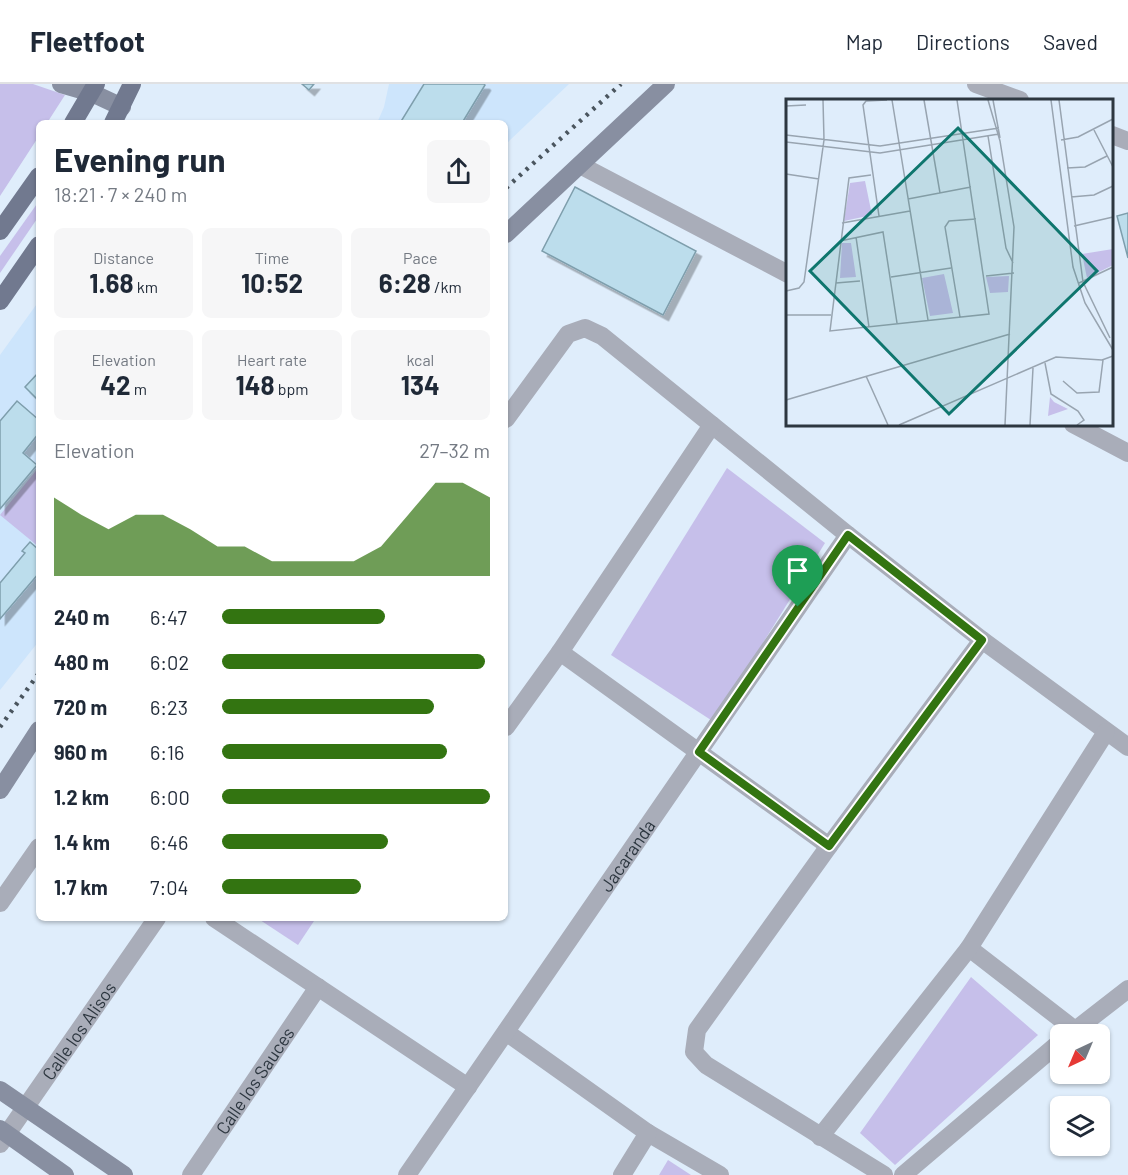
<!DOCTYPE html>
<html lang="en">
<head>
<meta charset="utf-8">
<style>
  :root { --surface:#fff; --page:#f6f6f7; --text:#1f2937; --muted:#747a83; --line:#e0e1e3; --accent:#337411 }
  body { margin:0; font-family:Barlow,sans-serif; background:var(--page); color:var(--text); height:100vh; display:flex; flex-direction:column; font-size:22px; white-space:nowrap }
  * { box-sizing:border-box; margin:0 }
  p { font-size:20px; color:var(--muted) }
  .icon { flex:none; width:33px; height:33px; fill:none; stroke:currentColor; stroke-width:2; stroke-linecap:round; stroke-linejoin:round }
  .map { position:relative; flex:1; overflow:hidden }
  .side { position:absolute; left:36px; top:36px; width:472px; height:801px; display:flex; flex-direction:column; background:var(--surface); border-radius:9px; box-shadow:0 2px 4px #0004 }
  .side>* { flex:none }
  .needle { width:39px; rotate:224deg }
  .buttons { position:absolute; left:1050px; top:940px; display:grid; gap:12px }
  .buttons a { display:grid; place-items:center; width:60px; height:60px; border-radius:9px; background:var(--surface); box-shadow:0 2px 4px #0004; font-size:30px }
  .pin { position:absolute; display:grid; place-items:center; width:51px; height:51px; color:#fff; margin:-62px -26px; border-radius:50% 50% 50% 0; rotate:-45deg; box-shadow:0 0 6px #0007 }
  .pin .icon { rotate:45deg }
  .round { display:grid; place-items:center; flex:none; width:63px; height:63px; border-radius:9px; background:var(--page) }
  .head { display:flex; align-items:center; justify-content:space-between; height:102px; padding:0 18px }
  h1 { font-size:33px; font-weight:700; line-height:45px }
  .figures { display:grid; grid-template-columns:repeat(3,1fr); gap:9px; height:102px; padding:6px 18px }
  .figures div { display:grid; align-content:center; border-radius:9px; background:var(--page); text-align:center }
  .figures b { font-size:26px; font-weight:700 }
  .figures small { font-size:16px; font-weight:400 }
  .figures p { font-size:16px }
  .chart { height:168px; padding:12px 18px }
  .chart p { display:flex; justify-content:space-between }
  .chart svg { width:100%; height:108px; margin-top:6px; fill:var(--accent); opacity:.7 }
  ul { padding:0 18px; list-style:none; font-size:20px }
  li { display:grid; grid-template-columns:96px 72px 1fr; align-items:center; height:45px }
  li i { height:15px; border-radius:8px; background:var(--accent) }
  header { display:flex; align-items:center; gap:36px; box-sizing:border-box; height:84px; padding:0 30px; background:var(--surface); border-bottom:2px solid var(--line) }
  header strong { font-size:28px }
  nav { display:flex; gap:33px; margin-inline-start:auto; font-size:21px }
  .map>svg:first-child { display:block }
</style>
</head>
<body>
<header>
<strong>Fleetfoot</strong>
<nav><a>Map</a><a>Directions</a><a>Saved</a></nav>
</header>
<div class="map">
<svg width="1128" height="1091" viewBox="0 0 1128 1091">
  <defs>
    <filter id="shadow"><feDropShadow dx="5.5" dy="5.5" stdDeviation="0" flood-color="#0004"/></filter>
  </defs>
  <rect width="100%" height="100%" fill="#dfedfb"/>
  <!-- built -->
  <g fill="#cde5fc">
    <polygon points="389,0 569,0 506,60 506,39 377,39 384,23"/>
    <polygon points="39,217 39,557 0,606 0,271"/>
  </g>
  <!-- green -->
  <g fill="#c6bfea">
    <polygon points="0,0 33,0 65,11 47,39 39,39 39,52 0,112"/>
    <polygon points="39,117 39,132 0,189 0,172"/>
    <polygon points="39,383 39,463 0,431"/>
    <polygon points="727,384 825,459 714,638 611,571"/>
    <polygon points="257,834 316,834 298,861"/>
    <polygon points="971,893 1038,951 895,1081 860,1049"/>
    <polygon points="668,1076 691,1091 659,1091"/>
  </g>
  <!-- building -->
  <g fill="#bcddec" stroke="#7e9eac" stroke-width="1.5" filter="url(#shadow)">
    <polygon points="302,0 314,0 309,6"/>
    <polygon points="424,0 484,0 485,1 462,39 400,39"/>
    <polygon points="575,103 696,167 663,231 542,167"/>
    <polygon points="1128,129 1128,174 1117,132"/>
    <polygon points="39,288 39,317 25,303"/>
    <polygon points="17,317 39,336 39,349 23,369 37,381 0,425 0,337"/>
    <polygon points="30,458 39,466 39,489 0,535 0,499 25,469 22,467"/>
  </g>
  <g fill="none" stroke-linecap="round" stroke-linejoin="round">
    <!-- street -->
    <g stroke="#a9adb9" stroke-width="18">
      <polyline points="976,0 1020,16"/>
      <polyline points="1112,51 1128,57"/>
      <polyline points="580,81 788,190"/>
      <polyline points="506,335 568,250 585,244 602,252 848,451 982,556 1128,663"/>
      <polyline points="1073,340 1128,369"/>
      <polyline points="560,568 829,762"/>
      <polyline points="506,643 560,568 712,341"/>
      <polyline points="0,819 39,763"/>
      <polyline points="214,834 468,1003"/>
      <polyline points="969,864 1075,946"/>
      <polyline points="506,948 648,1049 720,1091"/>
      <polyline points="1069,951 1128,905"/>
      <polyline points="820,1053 969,864 1106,648"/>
      <path id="s1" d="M0 1060 157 834"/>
      <path id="s2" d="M191 1091 318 903"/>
      <path id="s3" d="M407 1091 848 451"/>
      <polyline points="622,1091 648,1049"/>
      <polyline points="884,1091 706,981 694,968 697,946 829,762 982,556"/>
      <polyline points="903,1091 1060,958"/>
    </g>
    <!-- secondary -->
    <g stroke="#888fa1" stroke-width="18">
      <polyline points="61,0 92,9 122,23"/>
      <polyline points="506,150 666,0"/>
      <polyline points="0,706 39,646"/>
      <polyline points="0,1006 124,1091"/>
      <polyline points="0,1045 65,1091"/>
    </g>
    <!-- primary -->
    <g stroke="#71798f" stroke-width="18">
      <polyline points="73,39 96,0"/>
      <polyline points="113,39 132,0"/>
      <polyline points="0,147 39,92"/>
      <polyline points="0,217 39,161"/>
    </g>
    <!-- rail -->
    <g stroke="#4a555e" stroke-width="4.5" stroke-dasharray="3 6" stroke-linecap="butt">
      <polyline points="506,104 621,0"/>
      <polyline points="0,643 39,589"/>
    </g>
  </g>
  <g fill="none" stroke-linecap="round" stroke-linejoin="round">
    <!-- route casing -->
    <g stroke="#fff" stroke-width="12">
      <polygon id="route" points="848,451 982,556 829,762 699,668"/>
    </g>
    <!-- route -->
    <use href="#route" stroke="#337411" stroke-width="8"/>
  </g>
  <g text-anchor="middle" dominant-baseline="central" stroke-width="4.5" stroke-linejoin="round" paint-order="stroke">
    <!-- street labels -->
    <g font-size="18" fill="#2d3740" stroke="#fff">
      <text stroke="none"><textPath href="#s3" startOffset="388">Jacaranda</textPath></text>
      <text stroke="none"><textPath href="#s1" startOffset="138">Calle los Alisos</textPath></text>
      <text stroke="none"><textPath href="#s2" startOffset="114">Calle los Sauces</textPath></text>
    </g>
  </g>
  <!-- overview -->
  <g transform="translate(786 15)">
    <rect width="327" height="327" fill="#dfedfb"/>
    <path d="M79 82 86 116 58 122 64 84ZM56 144H65L70 178 54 179ZM327 150V166L301 179 296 155ZM158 175 167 214 144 217 136 179ZM223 177 222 193 204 194 200 178ZM264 298 268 303 282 310 262 317Z" fill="#c6bfea"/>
    <path fill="none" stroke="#98a4b0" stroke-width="1.5" d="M106 1 142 221M138 1 154 94M202 1 214 42 228 128 219 326M207 1 214 39M265 1 287 168 299 204 327 251M273 1 297 183 324 239M0 7 20 6M308 31 327 68M0 36 94 47 213 29M202 37 220 149 227 164M275 41 292 38 327 20M0 43 94 54 213 35M281 69 299 68 321 57M0 75 33 80M85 76 63 79 44 232 203 215 171 1M285 98 308 96 327 87M122 100 185 88M93 117 77 6 80 2 101 1M56 124 124 112M288 127 327 118M70 138 83 228M54 142 97 133 111 224M200 177 228 174M105 178 165 169M50 184 74 182M293 184 327 168M0 192 13 189 18 183 38 41 37 1M0 216H45M174 218 159 128 163 122 190 120M259 264 265 295 292 312 298 321 291 326M80 277 102 326M277 282 291 294 313 293 317 261M0 301 224 235M113 326 270 258 316 261 327 257M244 326 247 269"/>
    <path fill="#0f766e" fill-opacity="0.15" stroke="#0f766e" stroke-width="3" d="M172 29 311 172 163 315 24 172Z"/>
    <rect width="327" height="327" fill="none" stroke="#2d3740" stroke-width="3"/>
  </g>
</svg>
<div class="buttons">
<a><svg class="needle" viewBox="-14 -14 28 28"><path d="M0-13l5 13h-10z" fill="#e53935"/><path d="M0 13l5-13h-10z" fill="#747a83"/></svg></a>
<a><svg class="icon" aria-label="layers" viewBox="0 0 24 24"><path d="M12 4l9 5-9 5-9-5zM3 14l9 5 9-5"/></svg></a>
</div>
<div class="pin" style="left:798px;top:523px;background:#1e9e55"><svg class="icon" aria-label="arrive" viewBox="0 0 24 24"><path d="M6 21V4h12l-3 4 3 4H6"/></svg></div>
<section class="side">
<div class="head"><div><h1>Evening run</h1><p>18:21 · 7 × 240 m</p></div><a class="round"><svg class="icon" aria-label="share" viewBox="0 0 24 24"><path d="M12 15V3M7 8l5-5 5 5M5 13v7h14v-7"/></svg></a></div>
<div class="figures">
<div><p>Distance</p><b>1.68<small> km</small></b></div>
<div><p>Time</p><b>10:52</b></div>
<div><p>Pace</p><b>6:28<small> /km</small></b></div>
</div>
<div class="figures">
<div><p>Elevation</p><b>42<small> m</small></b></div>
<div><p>Heart rate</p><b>148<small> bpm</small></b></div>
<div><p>kcal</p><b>134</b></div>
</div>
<div class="chart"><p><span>Elevation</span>27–32 m</p>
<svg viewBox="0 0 160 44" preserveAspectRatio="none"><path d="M0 44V12L10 19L20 25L30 19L40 19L50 25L60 32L70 32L80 38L90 38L100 38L110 38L120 32L130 19L140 6L150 6L160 12V44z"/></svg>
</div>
<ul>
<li><b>240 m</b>6:47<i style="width:61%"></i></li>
<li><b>480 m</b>6:02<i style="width:98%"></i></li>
<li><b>720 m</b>6:23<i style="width:79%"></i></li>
<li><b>960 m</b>6:16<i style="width:84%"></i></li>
<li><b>1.2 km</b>6:00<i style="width:100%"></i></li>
<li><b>1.4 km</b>6:46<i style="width:62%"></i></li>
<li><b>1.7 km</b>7:04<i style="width:52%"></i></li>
</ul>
</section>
</div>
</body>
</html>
